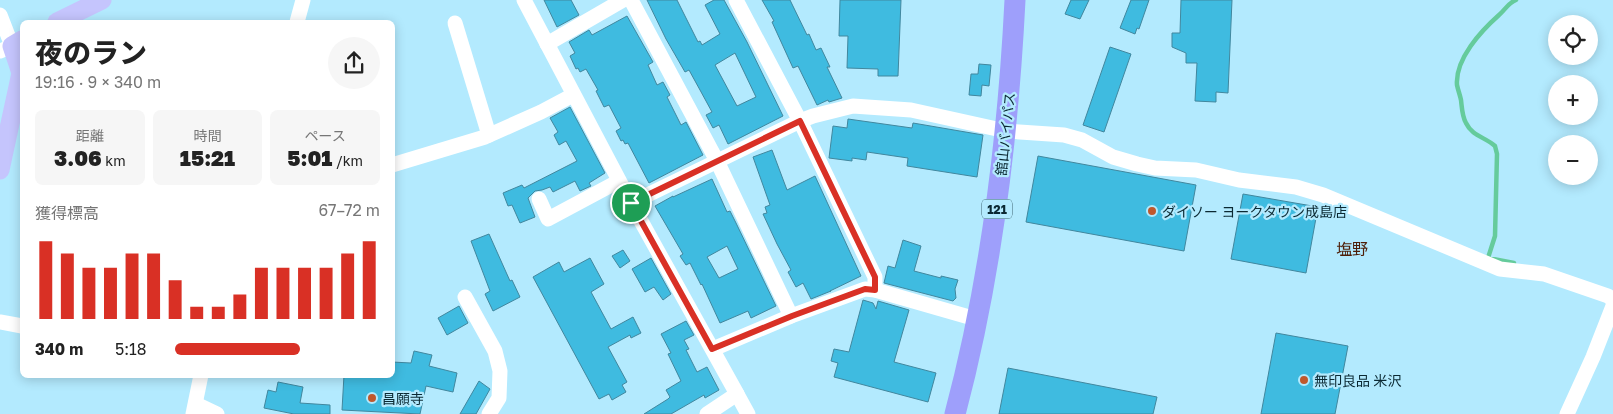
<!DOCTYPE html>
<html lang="ja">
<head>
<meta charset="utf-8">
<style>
  :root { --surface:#fff; --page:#f6f6f6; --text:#222; --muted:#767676; --accent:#d93025 }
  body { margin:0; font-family:"Golos Text","Noto Sans JP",sans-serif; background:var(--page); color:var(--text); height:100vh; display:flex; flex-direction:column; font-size:19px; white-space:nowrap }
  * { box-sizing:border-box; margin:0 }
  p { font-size:16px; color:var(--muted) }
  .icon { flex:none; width:28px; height:28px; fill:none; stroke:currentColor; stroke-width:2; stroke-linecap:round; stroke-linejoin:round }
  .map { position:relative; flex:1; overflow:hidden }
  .side { position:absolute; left:20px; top:20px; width:375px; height:358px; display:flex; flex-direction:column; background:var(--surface); border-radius:8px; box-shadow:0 2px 12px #0003 }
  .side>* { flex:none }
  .tools { position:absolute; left:1548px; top:15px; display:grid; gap:10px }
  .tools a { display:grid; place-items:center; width:50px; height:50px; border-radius:50%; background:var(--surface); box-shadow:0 2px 12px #0003; font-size:25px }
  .pin { position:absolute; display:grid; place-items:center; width:42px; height:42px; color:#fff; margin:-21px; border:2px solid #fff; border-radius:50%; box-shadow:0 1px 5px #0007 }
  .round { display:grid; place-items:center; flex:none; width:52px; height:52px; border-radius:26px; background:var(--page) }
  .overview { display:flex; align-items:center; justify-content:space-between; height:85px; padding:0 15px }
  h1 { font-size:28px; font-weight:800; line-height:38px }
  .figures { display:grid; grid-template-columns:repeat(3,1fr); gap:8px; height:85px; padding:5px 15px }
  .figures div { display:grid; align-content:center; border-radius:8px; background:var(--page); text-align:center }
  .figures b { font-size:21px; font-weight:800 }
  .figures small { font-size:14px; font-weight:400 }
  .figures p { font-size:14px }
  .chart { height:140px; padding:10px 15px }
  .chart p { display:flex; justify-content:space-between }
  .chart svg { width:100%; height:90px; margin-top:5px; stroke:var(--accent); stroke-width:6 }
  ul { padding:0 15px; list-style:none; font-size:16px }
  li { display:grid; grid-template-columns:80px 60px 1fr; align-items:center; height:38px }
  li i { height:12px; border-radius:6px; background:var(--accent) }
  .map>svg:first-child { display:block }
</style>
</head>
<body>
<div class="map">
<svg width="1613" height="414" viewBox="0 0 1613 414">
  <rect width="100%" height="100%" fill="#b3eafe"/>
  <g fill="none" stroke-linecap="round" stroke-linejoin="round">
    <!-- stream -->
    <path stroke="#65cb9c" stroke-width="4.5" d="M1514 263 1488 258 1495 236 1497 154 1495 146C1485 137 1472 136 1466 123 1462 116 1462 108 1461 100 1460 95 1458 90 1457 85 1455 59 1481 31 1499 15 1505 10 1508 3 1516 0"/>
  </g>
  <!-- building -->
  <g fill="#3fbbe0" stroke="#41879e" fill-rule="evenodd">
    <polygon points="544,0 571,0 579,15 557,27"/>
    <path d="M647 0H677L698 42 700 41 702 45 720 34 705 5 714 0H724L747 42 783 116 728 144 719 125 713 128 706 115 712 112 700 90 689 70 685 72 666 39ZM735 53 756 97 737 106 715 65Z"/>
    <polygon points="762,0 790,0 807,35 809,34 816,50 821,48 830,67 827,67 842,98 829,102 828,100 817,105 798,66 793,68 772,22 774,21"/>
    <polygon points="840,0 901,0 898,76 878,76 878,69 847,68 848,36 839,36"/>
    <polygon points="1071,0 1089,0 1080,19 1065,14"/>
    <polygon points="1131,0 1149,0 1139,29 1137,28 1135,34 1120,28"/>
    <polygon points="1181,0 1232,0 1228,93 1216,92 1216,102 1195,101 1197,63 1186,63 1186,53 1172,47 1172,33 1180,33"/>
    <polygon points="627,16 653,62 648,65 657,85 663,82 670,95 667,97 681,125 686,122 703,155 649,183 628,143 625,144 623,140 621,141 616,131 621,128 609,105 604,107 596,91 598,90 586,69 580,72 578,68 576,69 570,56 575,53 569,42 589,30 592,35"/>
    <polygon points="1110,47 1131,54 1104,132 1083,125"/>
    <polygon points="979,64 991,65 989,86 982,85 981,96 969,95 971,74 978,74"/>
    <polygon points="570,107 605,173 589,183 591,186 580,191 575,181 553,192 550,187 542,190 535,191 528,198 535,217 520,223 512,205 508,206 503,193 522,185 524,188 577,161 566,141 559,145 554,135 558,132 550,118"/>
    <polygon points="848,119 912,128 913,123 983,135 977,177 907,166 908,158 867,152 866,160 852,158 852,161 829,158 833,126 847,128"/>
    <polygon points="772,150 787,190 815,176 861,276 830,291 831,291 811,299 803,283 796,287 788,272 791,270 777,244 763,214 767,213 765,207 770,205 753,157"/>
    <polygon points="1038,156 1196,185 1184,251 1026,222"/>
    <path d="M712 179 727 212 730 211 736 223 776 306 751 318 748 311 720 323 702 284 701 285 690 263 686 265 680 256 683 254 655 206 673 196V197ZM727 246 738 269 719 278 707 257Z"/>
    <polygon points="1243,194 1318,207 1306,273 1231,259"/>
    <polygon points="489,234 510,281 512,280 520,297 493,311 485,294 490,291 471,241"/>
    <polygon points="903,240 921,246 914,271 941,278 941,276 958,280 955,289 956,298 953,301 884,283 888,266 895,268"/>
    <polygon points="623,250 630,261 620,268 612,256"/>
    <polygon points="590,258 604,284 591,292 611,329 633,317 641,333 631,338 630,335 608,347 627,382 622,385 626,392 612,400 609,394 599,399 533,277 559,262 564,272"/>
    <polygon points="651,258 671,294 663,300 654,287 645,292 632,269"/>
    <polygon points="863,300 873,303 876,309 878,301 909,310 894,362 936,373 928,402 834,377 838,363 831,361 834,349 849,352"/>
    <polygon points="459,306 468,323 447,335 438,318"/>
    <polygon points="686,321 694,335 684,340 689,349 686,350 697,372 707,367 719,390 705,398 704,395 671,414 644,414 668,399 670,397 666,390 681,381 668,354 671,353 661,334"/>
    <polygon points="1276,333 1348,346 1335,414 1261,414"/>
    <polygon points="414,351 432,355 429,366 457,373 453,392 426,386 420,414 342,410 344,375 392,375 392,362 411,363"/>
    <polygon points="1008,368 1157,397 1153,414 999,414"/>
    <polygon points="479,381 490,389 476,414 460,414"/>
    <polygon points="278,382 303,387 300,403 330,405 330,414 294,414 264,408 268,390 276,392"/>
  </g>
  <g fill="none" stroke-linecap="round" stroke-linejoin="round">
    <!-- minor -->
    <g stroke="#fff" stroke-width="15">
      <polyline points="524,0 631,203 737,394 707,414"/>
      <polyline points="631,0 717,161 791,316"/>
      <polyline points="736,0 800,121 875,277 875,290"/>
      <polyline points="0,15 12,46 0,51"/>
      <polyline points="297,22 303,0"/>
      <polyline points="455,23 489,135"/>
      <polyline points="547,44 623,0"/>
      <polyline points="392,165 485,137 541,112 573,95"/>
      <polyline points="539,199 548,219 619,181"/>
      <polyline points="631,203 800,121 813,116 853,106 911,110 1006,131 1064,135 1082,140 1113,157 1137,164 1155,168 1196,170 1239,180 1296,187 1323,195 1500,269 1544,274 1608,296 1613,300"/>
      <polyline points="465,297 495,351 500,371 499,398 489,414"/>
      <polyline points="0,322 22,326"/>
      <polyline points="713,349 791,316 865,289 875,290 976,319"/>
      <polyline points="737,394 748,414"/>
      <polyline points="196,404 217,414"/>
      <polyline points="193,414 201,375"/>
      <polyline points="1567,414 1593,357 1613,306"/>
    </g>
    <!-- major -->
    <g stroke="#c5c5fd" stroke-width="19">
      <polyline points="57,22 102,0"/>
      <polyline points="0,170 21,73 12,46 22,40"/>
    </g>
    <!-- highway -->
    <path stroke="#9e9ffb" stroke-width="21" d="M955 414C991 279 1008 140 1015 0"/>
  </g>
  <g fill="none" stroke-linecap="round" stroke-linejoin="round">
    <!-- route casing -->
    <g stroke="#fff" stroke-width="10">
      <polygon id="route" points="800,121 875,277 875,290 865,289 792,316 712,349 631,203"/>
    </g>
    <!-- route -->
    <use href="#route" stroke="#d93025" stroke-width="6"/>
  </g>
  <!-- markers -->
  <g fill="#bf582d" stroke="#b3eafe" stroke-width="2">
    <circle cx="1152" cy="211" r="5"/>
    <circle cx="1304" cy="380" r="5"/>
    <circle cx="372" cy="398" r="5"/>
  </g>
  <g text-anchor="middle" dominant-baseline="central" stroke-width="4.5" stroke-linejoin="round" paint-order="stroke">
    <!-- shield labels -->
    <rect fill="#b3eafe" stroke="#3d6370" stroke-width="1" x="982" y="199.5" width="30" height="19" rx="4"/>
    <g font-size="12" font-weight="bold" fill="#0b2933">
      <text x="997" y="209">121</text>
    </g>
    <!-- street labels -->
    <g font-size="14" fill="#0b2933" stroke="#b3eafe">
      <text transform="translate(1005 134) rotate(-84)">舘山バイパス</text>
    </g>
    <!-- poi labels -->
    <g font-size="14" fill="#0b2933" stroke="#b3eafe" text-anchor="start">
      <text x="1162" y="211">ダイソー ヨークタウン成島店</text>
      <text x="1314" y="380">無印良品 米沢</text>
      <text x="382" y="398">昌願寺</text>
    </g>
    <!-- quarter labels -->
    <g font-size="16" fill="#4d1d07" stroke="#b3eafe">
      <text x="1352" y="249">塩野</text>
    </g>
  </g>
</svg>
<div class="tools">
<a><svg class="icon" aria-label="locate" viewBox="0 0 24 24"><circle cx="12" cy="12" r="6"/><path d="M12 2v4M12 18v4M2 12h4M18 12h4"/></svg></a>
<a>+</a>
<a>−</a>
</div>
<div class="pin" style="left:631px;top:203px;background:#1e9e55"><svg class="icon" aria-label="arrive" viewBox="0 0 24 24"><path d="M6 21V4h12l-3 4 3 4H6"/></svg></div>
<section class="side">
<div class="overview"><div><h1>夜のラン</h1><p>19:16 · 9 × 340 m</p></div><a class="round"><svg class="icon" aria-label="share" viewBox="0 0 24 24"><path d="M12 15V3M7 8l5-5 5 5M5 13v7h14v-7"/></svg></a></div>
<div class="figures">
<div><p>距離</p><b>3.06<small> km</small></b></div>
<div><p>時間</p><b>15:21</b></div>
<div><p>ペース</p><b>5:01<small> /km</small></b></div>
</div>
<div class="chart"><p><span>獲得標高</span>67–72 m</p>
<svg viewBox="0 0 160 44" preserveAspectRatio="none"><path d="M5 44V6M15 44V12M25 44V19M35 44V19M45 44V12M55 44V12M65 44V25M75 44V38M85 44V38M95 44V32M105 44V19M115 44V19M125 44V19M135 44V19M145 44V12M155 44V6"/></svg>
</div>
<ul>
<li><b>340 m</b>5:18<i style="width:61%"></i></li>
</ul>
</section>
</div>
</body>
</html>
